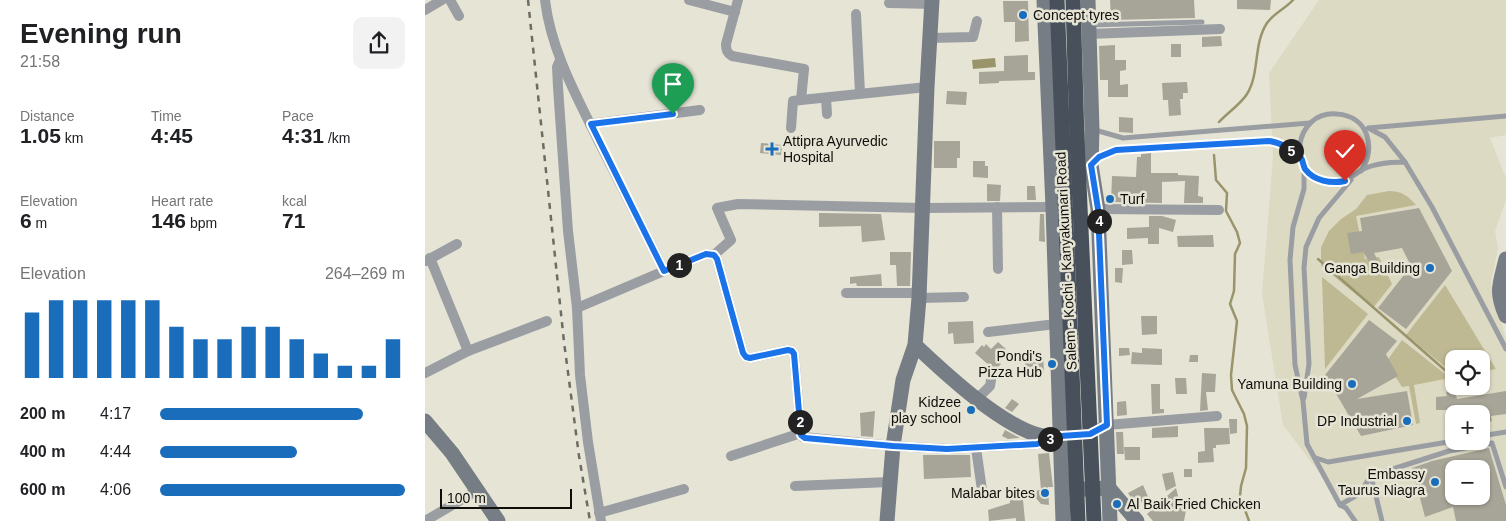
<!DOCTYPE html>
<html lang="en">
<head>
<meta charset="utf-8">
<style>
  :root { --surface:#fff; --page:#f2f2f2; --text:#202124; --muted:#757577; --accent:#1a6dbb }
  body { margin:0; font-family:Helvetica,sans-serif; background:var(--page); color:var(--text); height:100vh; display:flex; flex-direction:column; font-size:19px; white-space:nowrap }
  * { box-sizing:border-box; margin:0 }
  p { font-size:16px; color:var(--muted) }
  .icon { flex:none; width:28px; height:28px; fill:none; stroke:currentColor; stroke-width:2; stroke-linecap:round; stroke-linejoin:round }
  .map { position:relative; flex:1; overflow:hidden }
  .panel { display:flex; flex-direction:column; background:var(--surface); width:425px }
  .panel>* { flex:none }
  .tools { position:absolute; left:1020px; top:350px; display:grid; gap:10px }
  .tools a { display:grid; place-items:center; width:45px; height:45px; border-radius:10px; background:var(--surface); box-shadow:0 1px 4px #0004; font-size:25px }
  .scale { position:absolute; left:15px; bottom:12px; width:132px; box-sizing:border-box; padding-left:5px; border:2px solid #0f0e0a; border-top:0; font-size:14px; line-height:18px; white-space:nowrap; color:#0f0e0a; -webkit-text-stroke:4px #e6e4d5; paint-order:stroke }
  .pin { position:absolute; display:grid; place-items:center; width:42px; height:42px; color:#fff; margin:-51px -21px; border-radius:50% 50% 50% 0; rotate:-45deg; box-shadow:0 0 5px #0007 }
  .pin .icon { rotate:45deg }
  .km { position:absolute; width:25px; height:25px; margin:-12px; border-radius:50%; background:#222; color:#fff; font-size:14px; line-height:25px; text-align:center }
  .round { display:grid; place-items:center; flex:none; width:52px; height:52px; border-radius:10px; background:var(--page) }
  .headline { display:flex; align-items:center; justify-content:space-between; height:85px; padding:0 20px }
  h1 { font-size:28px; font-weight:700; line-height:38px }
  .stats { display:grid; grid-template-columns:repeat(3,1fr); gap:8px; height:85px; padding:5px 20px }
  .stats div { display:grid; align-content:center }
  .stats b { font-size:21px; font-weight:700 }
  .stats small { font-size:14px; font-weight:400 }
  .stats p { font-size:14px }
  .chart { height:140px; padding:10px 20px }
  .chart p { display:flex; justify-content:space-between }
  .chart svg { width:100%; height:90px; margin-top:5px; stroke:var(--accent); stroke-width:6 }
  ul { padding:0 20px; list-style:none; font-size:16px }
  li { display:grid; grid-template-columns:80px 60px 1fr; align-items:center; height:38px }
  li i { height:12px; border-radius:6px; background:var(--accent) }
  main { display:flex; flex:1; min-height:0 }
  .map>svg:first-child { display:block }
</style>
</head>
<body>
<main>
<section class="panel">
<div class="headline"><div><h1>Evening run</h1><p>21:58</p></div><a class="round"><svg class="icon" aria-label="share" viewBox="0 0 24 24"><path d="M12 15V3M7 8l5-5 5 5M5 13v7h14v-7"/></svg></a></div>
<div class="stats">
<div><p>Distance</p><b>1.05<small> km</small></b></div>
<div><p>Time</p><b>4:45</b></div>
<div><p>Pace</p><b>4:31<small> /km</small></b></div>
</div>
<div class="stats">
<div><p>Elevation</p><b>6<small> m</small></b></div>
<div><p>Heart rate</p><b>146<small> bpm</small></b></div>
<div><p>kcal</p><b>71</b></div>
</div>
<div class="chart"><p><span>Elevation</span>264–269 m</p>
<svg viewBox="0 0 160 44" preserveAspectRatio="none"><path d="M5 44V12M15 44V6M25 44V6M35 44V6M45 44V6M55 44V6M65 44V19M75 44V25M85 44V25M95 44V19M105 44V19M115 44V25M125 44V32M135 44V38M145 44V38M155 44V25"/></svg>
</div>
<ul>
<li><b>200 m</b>4:17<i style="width:83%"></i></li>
<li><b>400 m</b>4:44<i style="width:56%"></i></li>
<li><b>600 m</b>4:06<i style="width:100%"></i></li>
</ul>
</section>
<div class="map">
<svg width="1081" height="521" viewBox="0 0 1081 521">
  <rect width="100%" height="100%" fill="#e6e4d5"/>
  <!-- built -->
  <path fill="#dddac4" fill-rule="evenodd" d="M894 0H1081V135L1065 138 1081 178V200L1070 231 1073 248 1066 284 1081 339V521H931L858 425 837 294 848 156 844 73ZM1029 359H1056V386H1029ZM1029 414H1056V441H1029ZM1029 469H1056V496H1029Z"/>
  <!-- green -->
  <g fill="#beb993">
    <path d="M964 191C977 191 983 196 991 205L931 216 940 259 954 257 967 284 948 308 896 266V247L904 231 916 219 931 209 942 195Z"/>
    <polygon points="897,277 943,314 900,369"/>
    <polygon points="1020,285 1071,369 1056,372 1056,359 1029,359 1029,374 981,335"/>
    <polygon points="977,340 1025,378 989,385 995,423 991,424 984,386 977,387 961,362"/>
  </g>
  <!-- water -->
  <polygon fill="#9a946b" points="570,58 571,67 548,69 547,60"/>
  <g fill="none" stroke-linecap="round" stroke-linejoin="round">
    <!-- stream -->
    <g stroke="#9a946b" stroke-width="2.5">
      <path d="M794 122C803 112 815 105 822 94 835 73 828 44 842 23 849 13 860 9 868 0"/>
      <polyline points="789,155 791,180 802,193 801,211 812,232 815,243 810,254 809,291 805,304 812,321 806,375 807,390 819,414 822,426 821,468 816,486 815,496 824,521"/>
      <polyline points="893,259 1029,378"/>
    </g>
  </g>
  <!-- building -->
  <g fill="#a7a597" fill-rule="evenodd">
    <polygon points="685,0 769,0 770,18 686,20"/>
    <polygon points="812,0 846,0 845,10 812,9"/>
    <polygon points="578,1 603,1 604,41 590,42 590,22 579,22"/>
    <polygon points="796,36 797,46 777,47 777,37"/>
    <rect x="746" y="44" width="10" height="13"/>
    <polygon points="690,45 690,60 701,60 701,70 695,71 695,85 703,84 703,97 683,97 683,80 675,80 674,46"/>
    <polygon points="603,55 603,72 610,72 610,80 574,81 574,83 554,84 554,72 579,71 579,56"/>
    <polygon points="762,82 763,93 758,93 758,99 755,99 756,115 744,116 743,100 738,100 737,83"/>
    <polygon points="522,91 542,92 541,105 521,104"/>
    <polygon points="694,117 708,118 708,133 694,132"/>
    <polygon points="509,141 535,141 535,158 532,158 532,168 509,168"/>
    <polygon points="336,143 357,145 356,155 335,153"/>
    <polygon points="726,153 726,173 753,173 753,175 774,176 773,196 778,197 778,203 759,203 760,181 737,182 737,203 686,202 687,176 711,177 712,157 716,157 716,154"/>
    <polygon points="548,161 560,161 560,166 563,166 563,178 548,177"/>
    <polygon points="562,184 576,185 575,201 562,201"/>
    <polygon points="602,186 610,186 611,200 602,200"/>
    <polygon points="994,208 1027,271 981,329 953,308 986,266 977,248 949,253 959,272 953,276 938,252 926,254 922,233 937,231 935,218"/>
    <polygon points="394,213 456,214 460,240 437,242 436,226 394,227"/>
    <polygon points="615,214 619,214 620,242 614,241"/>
    <polygon points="724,216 737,216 751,220 748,232 734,228 734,244 723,244 723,238 702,239 702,228 724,227"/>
    <polygon points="788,235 789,247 753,247 752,236"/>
    <polygon points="697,250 707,250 708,264 697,265"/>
    <polygon points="465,252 486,252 485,286 472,286 471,265 465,265"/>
    <polygon points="690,268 698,268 697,283 690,282"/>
    <polygon points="456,274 457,286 432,286 431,283 425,284 425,277"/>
    <polygon points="716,316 732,316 732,334 717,335"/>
    <polygon points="944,320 972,341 961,354 973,376 932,399 982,391 988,425 936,436 900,375"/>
    <polygon points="548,321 549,343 529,344 528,333 523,334 523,322"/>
    <polygon points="573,342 581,349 573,357 575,359 573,361 576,364 571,369 566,367 550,353 557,345 559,347 561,344 566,349"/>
    <polygon points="694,348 704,348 705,355 694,356"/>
    <polygon points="717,348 737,349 737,365 706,364 707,352 717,353"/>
    <polygon points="600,354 618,354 619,372 600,372"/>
    <polygon points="765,355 773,355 773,362 764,362"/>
    <polygon points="777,373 791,374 790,392 781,392 783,410 775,411"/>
    <polygon points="750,378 761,378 762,394 751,394"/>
    <polygon points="726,384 735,384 735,409 739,409 739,413 727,414"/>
    <polygon points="1030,391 1032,399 1081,391 1081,414 1066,416 1067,421 1059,423 1056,414 1025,414 1024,410 1011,410 1011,397 1022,396 1021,392"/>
    <polygon points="587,399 594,404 587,412 580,408"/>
    <polygon points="701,401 702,415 692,416 692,402"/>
    <polygon points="450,411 448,437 436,436 435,413"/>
    <polygon points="804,419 812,419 812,433 805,434"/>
    <polygon points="753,426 753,437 727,438 727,428"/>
    <polygon points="779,428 804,428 805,444 791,445 791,448 788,448 789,462 773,463 773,452 780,451"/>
    <polygon points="580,430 595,438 594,438 583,439 577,436"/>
    <polygon points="691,432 698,432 699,454 692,454"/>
    <polygon points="699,447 715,447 715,460 700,460"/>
    <path d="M1064 448 1081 505V521H1031L1028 507 1000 517 987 468 1007 461ZM1029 469H1056V496H1029Z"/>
    <polygon points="624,453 628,487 623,487 624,505 616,504 610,497 610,491 616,490 613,454"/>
    <polygon points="498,455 545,455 546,477 499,479"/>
    <rect x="759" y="469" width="8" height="8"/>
    <polygon points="748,472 751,486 741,491 737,474"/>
    <polygon points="718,485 724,499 711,505 703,493"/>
    <polygon points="751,488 757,511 761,510 759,521 728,521 722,514"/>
    <polygon points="585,499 598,500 600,521 591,521 591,518 564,521 563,510 585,503"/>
  </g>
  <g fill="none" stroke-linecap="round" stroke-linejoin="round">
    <!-- lane -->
    <g stroke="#9a9ea3" stroke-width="5">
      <polyline points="664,25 777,22"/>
      <polyline points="943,128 1081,116"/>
      <polyline points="945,129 960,137 980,162"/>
      <polyline points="670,130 698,138 885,123"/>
      <path d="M670 161 674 157 691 150 830 141C852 141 859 145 876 158"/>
      <polyline points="879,167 879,189 868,227 865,260 870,365 878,401 882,444 915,505 921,508 930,521"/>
      <path d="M936 171C952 148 943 116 912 114 869 110 859 176 904 182 918 184 925 178 935 171 948 163 966 162 980 162L1007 207 1081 349"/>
      <polyline points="879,398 884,364 879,268 881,247 894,218 926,180"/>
      <polyline points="1056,436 1081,432"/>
      <polyline points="891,458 903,462 1029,441"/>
      <polyline points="946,476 957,521"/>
      <polyline points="915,505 934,494 946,476 1024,451 1067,443 1081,487"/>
    </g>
    <!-- street -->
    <g stroke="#9a9ea3" stroke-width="10">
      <polyline points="25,0 34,16"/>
      <path d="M120 0C126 51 152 97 174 142 196 185 218 228 239 271L281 254 289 255 292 259 318 353 321 357 325 358 363 350 367 351 369 354 376 433 378 437 468 446 523 449 612 444 626 439"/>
      <polyline points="264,0 310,12"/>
      <path d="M313 0 301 44C301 50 302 53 307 56L379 69 376 100 502 87"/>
      <polyline points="464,3 507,4"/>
      <polyline points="0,10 17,0"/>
      <polyline points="431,14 435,93"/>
      <polyline points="664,34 795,29"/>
      <polyline points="505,38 548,37 552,21"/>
      <polyline points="135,60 132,67 133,87 143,231 152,308 155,375 163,442 176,521"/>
      <polyline points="401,98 402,114"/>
      <polyline points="165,124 275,110"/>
      <polyline points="366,128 368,101 376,100"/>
      <polyline points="572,207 573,269"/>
      <polyline points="673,209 794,210"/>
      <polyline points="289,255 306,240 292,208 313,204 498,208 628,207"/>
      <polyline points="5,258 43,351"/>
      <polyline points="1,261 32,244"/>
      <polyline points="421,293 495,293"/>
      <polyline points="494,298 539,297"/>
      <polyline points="152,308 239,271"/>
      <polyline points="563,332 631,324"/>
      <polyline points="0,373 43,351 122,321"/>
      <polyline points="551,400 565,386 567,374"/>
      <polyline points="660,434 682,425 792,416"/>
      <polyline points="551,448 557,490"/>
      <polyline points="306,456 376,433"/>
      <polyline points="370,486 464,482"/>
      <polyline points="174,513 259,489"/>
      <polyline points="0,521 53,490"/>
    </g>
    <!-- secondary -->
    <g stroke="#767d84" stroke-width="15">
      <polyline points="619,0 628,207 638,521"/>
      <polyline points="663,0 667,129 666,165 673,209 685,521"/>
      <path d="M1081 259C1075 284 1070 291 1081 316"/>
      <path d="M490 345C518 371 596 447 636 436"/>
      <polyline points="0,421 27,453 73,521"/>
      <polyline points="638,490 684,488 712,521"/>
      <polyline points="462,521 468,446 478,380 490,345 494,298 502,87 507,0"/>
    </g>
    <!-- highway -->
    <g stroke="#48515b" stroke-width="15">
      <polyline points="632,0 653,521"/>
      <polyline points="648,0 652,139 669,521"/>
    </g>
    <!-- rail -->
    <polyline stroke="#6d6c63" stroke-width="2.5" stroke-dasharray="6 6" stroke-linecap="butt" points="103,0 139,342 154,456 165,521"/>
  </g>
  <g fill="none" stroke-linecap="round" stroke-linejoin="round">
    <!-- route casing -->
    <g stroke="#fff" stroke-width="10">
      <path id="route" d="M248 114 166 124 239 271 281 254 289 255 292 259 318 353 321 357 325 358 363 350 367 351 369 354 376 435 380 438 468 446 522 449 612 444 636 436 665 434 682 425 673 209 666 165 674 157 691 150 844 141C853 142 870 150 876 158 878 161 878 165 880 169 889 181 906 184 920 181"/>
    </g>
    <!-- route -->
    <use href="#route" stroke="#1a73e8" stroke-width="6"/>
  </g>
  <!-- markers -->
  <g fill="#1a6dbb" stroke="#e6e4d5" stroke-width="2">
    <circle cx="598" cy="15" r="5"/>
    <path d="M344.5 141.5h5v5h5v5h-5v5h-5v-5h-5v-5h5z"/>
    <circle cx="685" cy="199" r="5"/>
    <circle cx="1005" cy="268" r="5"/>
    <circle cx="627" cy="364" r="5"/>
    <circle cx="927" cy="384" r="5"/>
    <circle cx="546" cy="410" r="5"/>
    <circle cx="982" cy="421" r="5"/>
    <circle cx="1010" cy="482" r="5"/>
    <circle cx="620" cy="493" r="5"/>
    <circle cx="692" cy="504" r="5"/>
  </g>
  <g text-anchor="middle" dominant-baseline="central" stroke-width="5" stroke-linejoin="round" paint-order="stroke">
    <!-- poi labels -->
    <g font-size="14" fill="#0f0e0a" stroke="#e6e4d5" text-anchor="end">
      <text x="608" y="15" text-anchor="start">Concept tyres</text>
      <text x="358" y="141" text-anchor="start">Attipra Ayurvedic<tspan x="358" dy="16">Hospital</tspan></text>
      <text x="695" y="199" text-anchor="start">Turf</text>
      <text x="995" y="268">Ganga Building</text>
      <text x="617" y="356">Pondi's<tspan x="617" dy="16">Pizza Hub</tspan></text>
      <text x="917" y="384">Yamuna Building</text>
      <text x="536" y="402">Kidzee<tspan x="536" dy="16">play school</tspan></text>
      <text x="972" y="421">DP Industrial</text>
      <text x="1000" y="474">Embassy<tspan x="1000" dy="16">Taurus Niagra</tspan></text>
      <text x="610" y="493">Malabar bites</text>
      <text x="702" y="504" text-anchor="start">Al Baik Fried Chicken</text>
    </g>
    <!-- street labels -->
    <g font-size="14" fill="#0f0e0a" stroke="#e6e4d5">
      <text transform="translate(641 261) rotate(-93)">Salem - Kochi - Kanyakumari Road</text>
    </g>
  </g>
</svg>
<div class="tools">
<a><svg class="icon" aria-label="locate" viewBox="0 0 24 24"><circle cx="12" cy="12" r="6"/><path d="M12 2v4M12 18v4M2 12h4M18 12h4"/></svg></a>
<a>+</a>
<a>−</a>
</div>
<div class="scale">100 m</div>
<div class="pin" style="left:248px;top:114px;background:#1e9e55"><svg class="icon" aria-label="arrive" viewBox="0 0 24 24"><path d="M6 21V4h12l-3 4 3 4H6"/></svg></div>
<div class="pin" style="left:920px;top:181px;background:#d93025"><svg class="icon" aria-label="check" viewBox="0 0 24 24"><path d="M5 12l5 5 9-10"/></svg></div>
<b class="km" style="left:254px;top:265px">1</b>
<b class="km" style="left:375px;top:422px">2</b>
<b class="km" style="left:625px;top:439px">3</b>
<b class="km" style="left:674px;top:221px">4</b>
<b class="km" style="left:866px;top:151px">5</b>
</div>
</main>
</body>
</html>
